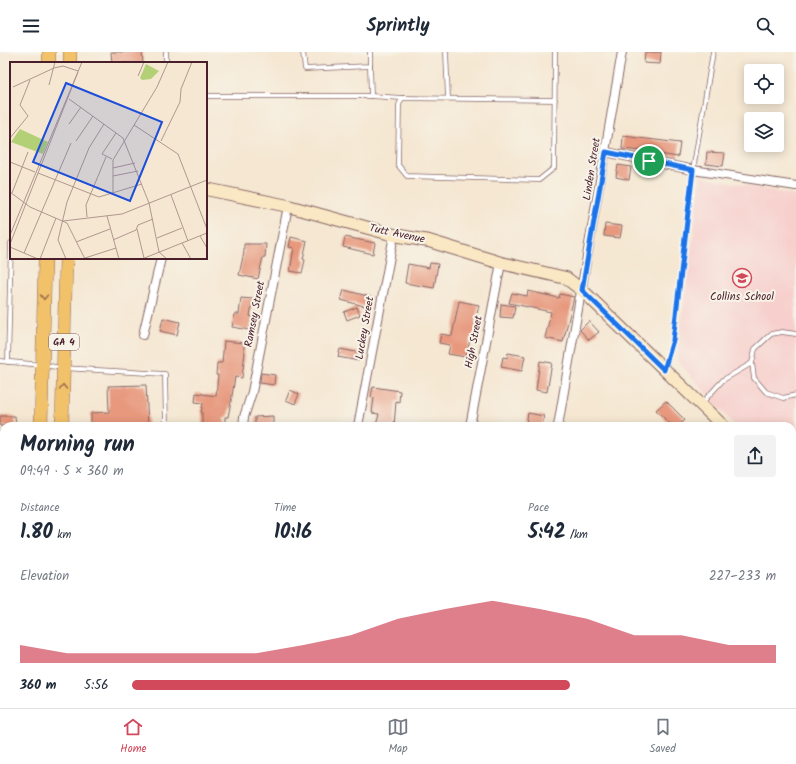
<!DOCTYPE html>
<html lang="en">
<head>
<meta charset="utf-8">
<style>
  :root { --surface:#fff; --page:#f2f2f3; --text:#1f2937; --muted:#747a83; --line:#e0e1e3; --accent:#d1495b }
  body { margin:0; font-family:Kalam,sans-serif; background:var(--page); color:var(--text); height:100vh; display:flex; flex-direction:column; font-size:15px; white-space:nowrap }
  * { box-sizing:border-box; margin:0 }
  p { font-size:13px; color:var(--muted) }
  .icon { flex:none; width:22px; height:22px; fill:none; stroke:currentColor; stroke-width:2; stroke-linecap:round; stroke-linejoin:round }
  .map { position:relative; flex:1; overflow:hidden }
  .side { position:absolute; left:0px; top:370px; width:796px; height:286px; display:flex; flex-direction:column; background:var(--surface); border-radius:12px 12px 0 0; box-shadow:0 2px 10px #0003 }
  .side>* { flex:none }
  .fabs { position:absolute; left:744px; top:12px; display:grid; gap:8px }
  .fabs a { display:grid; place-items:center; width:40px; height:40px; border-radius:4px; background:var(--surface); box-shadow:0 2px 10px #0003; font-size:20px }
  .pin { position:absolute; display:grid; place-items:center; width:34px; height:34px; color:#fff; margin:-17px; border:2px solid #fff; border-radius:50%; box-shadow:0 1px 4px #0007 }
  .round { display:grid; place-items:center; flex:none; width:42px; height:42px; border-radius:4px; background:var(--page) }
  .head { display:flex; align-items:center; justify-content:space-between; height:68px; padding:0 20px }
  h1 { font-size:22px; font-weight:600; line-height:30px }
  .figures { display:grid; grid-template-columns:repeat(3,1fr); gap:6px; height:68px; padding:4px 20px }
  .figures div { display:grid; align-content:center }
  .figures b { font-size:20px; font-weight:600 }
  .figures small { font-size:11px; font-weight:400 }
  .figures p { font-size:11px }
  .chart { height:112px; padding:8px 20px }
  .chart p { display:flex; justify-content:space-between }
  .chart svg { width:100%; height:72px; margin-top:4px; fill:var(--accent); opacity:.7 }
  ul { padding:0 20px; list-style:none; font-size:13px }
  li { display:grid; grid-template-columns:64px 48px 1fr; align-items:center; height:30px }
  li i { height:10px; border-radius:5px; background:var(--accent) }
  header { display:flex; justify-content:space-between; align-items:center; height:52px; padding:0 20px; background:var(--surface); font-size:18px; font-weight:600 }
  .dock { display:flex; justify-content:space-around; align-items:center; height:56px; border-top:1px solid var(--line); background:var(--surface); font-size:11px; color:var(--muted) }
  .dock a { display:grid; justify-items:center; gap:2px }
  .dock .current { color:var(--accent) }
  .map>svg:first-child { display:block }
</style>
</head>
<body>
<header><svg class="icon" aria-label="menu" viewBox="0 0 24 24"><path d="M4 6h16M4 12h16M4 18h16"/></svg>Sprintly<svg class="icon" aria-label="search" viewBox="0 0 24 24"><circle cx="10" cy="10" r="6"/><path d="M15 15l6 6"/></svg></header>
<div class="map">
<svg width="796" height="656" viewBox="0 0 796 656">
  <rect width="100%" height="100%" fill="#f7f3e8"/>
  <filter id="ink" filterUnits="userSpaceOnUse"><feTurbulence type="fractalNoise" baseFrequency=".025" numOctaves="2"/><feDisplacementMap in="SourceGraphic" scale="8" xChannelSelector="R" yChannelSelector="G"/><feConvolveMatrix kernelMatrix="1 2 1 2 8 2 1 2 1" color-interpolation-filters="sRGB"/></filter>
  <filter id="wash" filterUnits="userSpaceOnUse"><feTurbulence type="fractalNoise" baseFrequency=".012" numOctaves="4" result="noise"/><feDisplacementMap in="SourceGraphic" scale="16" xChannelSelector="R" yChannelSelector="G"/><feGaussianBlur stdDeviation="0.9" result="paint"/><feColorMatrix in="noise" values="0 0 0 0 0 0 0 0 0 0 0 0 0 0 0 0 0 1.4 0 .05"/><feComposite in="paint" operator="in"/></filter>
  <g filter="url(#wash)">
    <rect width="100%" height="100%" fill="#f5e7d2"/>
    <!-- built -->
    <polygon fill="#f7d0cd" points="701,124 796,144 796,442 792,438 792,374 735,374 677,308"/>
    <!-- green -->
    <polygon fill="#b4d076" stroke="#7f7850" points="0,461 4,462 4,573 0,573"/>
    <g id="blocks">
      <!-- building -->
      <g fill="#e7987d">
        <polygon points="111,0 142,0 143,11 112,11"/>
        <polygon points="645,0 661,0 660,12 644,11"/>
        <polygon points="623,84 680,91 678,105 659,102 659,101 622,97"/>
        <polygon points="707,100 725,101 723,114 706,112"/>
        <polygon points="618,113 631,115 629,128 616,125"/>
        <polygon points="605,172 622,174 620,186 604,184"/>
        <polygon points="291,185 307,189 303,207 305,208 302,221 290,219 294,196 289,195"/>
        <polygon points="345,185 375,191 373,202 343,195"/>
        <polygon points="244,192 266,192 265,205 263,205 258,227 239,223 244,200"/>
        <polygon points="430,211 438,212 434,236 405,231 408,212 429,216"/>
        <polygon points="344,238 371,245 368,255 341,248"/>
        <polygon points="528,239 559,246 560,242 574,245 563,290 545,286 551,260 509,251 512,241 527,244"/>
        <polygon points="241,246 253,247 250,264 253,265 250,278 232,275 235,262 239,262"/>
        <polygon points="459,249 479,253 475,271 477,271 475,284 471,284 466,305 448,302 450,293 439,291 441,282 452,284"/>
        <polygon points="501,252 515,254 513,266 500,265"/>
        <polygon points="357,255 360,263 347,268 344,260"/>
        <polygon points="163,266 180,270 177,283 160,279"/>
        <polygon points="589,269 599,280 589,288 580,278"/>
        <polygon points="224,289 244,291 244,300 245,300 242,326 235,325 232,344 228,365 225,365 225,374 202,374 202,360 201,360 203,351 195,350 196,341 216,344 218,323 216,323 217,311 222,311"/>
        <polygon points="340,297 361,301 359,309 338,305"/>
        <polygon points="508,301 525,304 522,319 501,315 503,305 507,306"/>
        <polygon points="540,309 552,311 547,340 536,338"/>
        <polygon points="261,321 275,323 274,333 260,331"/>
        <polygon points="146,333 148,374 91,374 91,361 109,360 108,334"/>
        <polygon points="373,335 400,339 399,350 396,349 394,374 376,374 379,362 372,361 374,346 371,345"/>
        <polygon points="290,338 299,342 295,352 286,348"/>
        <polygon points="666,349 685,368 678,374 672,374 656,358"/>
        <polygon points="528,361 544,364 542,374 526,372"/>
        <polygon points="0,364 15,364 16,374 0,374"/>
        <polygon points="273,364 273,374 255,374 255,365"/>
      </g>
    </g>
  </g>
  <g filter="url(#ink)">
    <use href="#blocks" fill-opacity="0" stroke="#866565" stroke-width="1"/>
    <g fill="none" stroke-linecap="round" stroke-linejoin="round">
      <!-- lane casing -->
      <g stroke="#866565" stroke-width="5.5">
        <g id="lane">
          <polyline points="166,0 166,11"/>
          <polyline points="303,0 305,17 370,14 370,0"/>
          <polyline points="446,0 448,46"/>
          <polyline points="206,44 371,44 370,14"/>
          <polyline points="371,44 402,46"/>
          <polyline points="555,48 402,46 399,53 398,113 407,124 539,128 554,116 555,0"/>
          <polyline points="796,282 782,280 771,282 755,297 752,311 754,326 766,340 783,346 796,343"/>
          <polyline points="0,309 42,313 63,316 165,322 166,374"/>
          <polyline points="8,310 11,191"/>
          <polyline points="665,316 673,288 693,118 713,0"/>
          <polyline points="702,351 723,328 752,311"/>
          <polyline points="0,395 4,395"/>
        </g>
      </g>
      <!-- street casing -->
      <g stroke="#866565" stroke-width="10">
        <g id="street">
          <polyline points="606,100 693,118 796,134"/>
          <polyline points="143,283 161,206"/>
          <polyline points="243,374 244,365 252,340 288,154"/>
          <polyline points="358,374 394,183"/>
          <polyline points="470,374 501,211"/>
          <polyline points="558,374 622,0"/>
          <polyline points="792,530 796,526"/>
          <polyline points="211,656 211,652"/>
          <polyline points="355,656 355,652"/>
          <polyline points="494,656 494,652"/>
          <polyline points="640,656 645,652"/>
        </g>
      </g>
      <!-- secondary casing -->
      <g stroke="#866565" stroke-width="14">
        <g id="secondary">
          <polyline points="206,137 288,154 394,183 429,189 501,211 566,226 583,239 723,374"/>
          <polyline points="792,452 796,456"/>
        </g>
      </g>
      <!-- primary casing -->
      <g stroke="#866565" stroke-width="14">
        <g id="primary">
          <polyline points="49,11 49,0"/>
          <polyline points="70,11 70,0"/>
          <polyline points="41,374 45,206"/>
          <polyline points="62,374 66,206"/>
          <polyline points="63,652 63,656"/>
          <polyline points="35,656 35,652"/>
        </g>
      </g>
      <!-- path -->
      <g stroke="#866565" stroke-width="2" stroke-dasharray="1 3" stroke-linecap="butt">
        <polyline points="0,490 4,493"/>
        <polyline points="0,560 4,556"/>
      </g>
      <!-- lane -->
      <use href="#lane" stroke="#fff" stroke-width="4"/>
      <!-- street -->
      <use href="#street" stroke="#fff" stroke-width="8"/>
      <!-- secondary -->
      <use href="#secondary" stroke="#fae7c3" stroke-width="12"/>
      <!-- primary -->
      <use href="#primary" stroke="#f2c26a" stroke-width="13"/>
    </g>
    <!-- one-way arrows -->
    <defs><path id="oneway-chevron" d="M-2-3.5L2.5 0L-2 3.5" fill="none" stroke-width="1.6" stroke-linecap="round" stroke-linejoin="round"/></defs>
    <g stroke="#9e704a">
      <use href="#oneway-chevron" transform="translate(44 245) rotate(91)"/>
      <use href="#oneway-chevron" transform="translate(63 335) rotate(-89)"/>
    </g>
  </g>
  <g fill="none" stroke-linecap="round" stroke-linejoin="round" filter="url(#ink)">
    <!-- route casing -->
    <g stroke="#fff" stroke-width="8">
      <polygon id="route" points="606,100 693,118 673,288 664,318 582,238"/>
    </g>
    <!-- route -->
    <use href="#route" stroke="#1a73e8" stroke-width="5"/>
  </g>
  <!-- icons -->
  <defs>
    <g id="school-ring" transform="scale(1)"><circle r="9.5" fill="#f7f3e8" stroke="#d1495b" stroke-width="1.5"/><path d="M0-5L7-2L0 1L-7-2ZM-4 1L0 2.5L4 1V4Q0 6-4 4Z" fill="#d1495b"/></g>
  </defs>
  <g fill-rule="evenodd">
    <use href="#school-ring" x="742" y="226"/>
  </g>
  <g text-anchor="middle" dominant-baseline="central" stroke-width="4" stroke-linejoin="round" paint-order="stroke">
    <!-- shield labels -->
    <rect fill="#f7f3e8" stroke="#7e5f64" stroke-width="1" x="49" y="282" width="30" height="16" rx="3"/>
    <g font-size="10" font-weight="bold" fill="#4a1f2b">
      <text x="64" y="290">GA 4</text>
    </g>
    <!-- street labels -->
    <g font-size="11" fill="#4a1f2b" stroke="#f7f3e8">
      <text transform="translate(592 117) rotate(-81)">Linden Street</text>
      <text transform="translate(397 182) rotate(12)">Tutt Avenue</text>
      <text transform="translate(255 262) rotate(-79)">Ramsey Street</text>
      <text transform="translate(365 276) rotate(-80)">Luckey Street</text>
      <text transform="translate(474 290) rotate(-79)">High Street</text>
    </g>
    <!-- poi labels -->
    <g font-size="11" fill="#4a1f2b" stroke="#f7f3e8">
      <text x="742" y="245">Collins School</text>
    </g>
  </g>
  <!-- overview -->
  <g transform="translate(10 10)">
    <rect width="197" height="197" fill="#f5e7d2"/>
    <path d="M136 2 149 9 141 17 132 18 130 16ZM10 67 38 80 33 92 1 80Z" fill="#b4d076"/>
    <path fill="none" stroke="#b1978f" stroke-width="1" d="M128 14 134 0M39 23 45 0M3 25 44 6 53 4 68 9M59 37 113 76 139 141 149 190 157 197M59 62 71 45M124 63 168 92 197 167M0 76 18 54 10 43 20 18M66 79 83 54M151 79 170 40 171 27 182 0M102 97 92 92 106 71M0 100 25 110M103 106 125 101M28 111 89 135 132 122M103 114 128 109M0 130 20 145 57 161 75 197M2 131 18 90M103 131V98L147 25 158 0M161 133 178 179M97 154 109 197M77 155 76 143 96 95M53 159 112 152 197 118M127 167 134 196M0 173 72 0M190 174 197 186M147 176 172 166M103 178 126 168 128 163 143 157M66 180 100 167M172 181 181 197M0 182 68 10M0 185 28 197M14 191 61 81M75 196 106 186M30 197 46 156M56 197 48 178 57 140 79 86 94 62M132 197 197 171"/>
    <path fill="#1d4ed8" fill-opacity="0.15" stroke="#1d4ed8" stroke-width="2" d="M56 21 152 60 120 139 23 100Z"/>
    <rect width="197" height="197" fill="none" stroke="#4a1f2b" stroke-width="2"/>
  </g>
</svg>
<div class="fabs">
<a><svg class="icon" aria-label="locate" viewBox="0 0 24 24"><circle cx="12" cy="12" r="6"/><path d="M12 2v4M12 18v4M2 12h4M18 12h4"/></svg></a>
<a><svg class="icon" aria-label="layers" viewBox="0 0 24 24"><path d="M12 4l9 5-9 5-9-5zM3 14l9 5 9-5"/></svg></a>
</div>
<div class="pin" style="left:649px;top:109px;background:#1e9e55"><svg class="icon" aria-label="arrive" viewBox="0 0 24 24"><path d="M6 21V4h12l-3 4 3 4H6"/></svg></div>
<section class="side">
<div class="head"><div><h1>Morning run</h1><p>09:49 · 5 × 360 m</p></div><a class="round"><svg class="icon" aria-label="share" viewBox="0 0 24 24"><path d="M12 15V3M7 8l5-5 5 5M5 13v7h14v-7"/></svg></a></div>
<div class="figures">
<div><p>Distance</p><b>1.80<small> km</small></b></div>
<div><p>Time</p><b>10:16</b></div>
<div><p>Pace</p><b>5:42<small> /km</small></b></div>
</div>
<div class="chart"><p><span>Elevation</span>227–233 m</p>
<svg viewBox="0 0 160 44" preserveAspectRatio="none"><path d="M0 44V33L10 38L20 38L30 38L40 38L50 38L60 33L70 27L80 17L90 11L100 6L110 11L120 17L130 27L140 27L150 33L160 33V44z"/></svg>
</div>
<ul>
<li><b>360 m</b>5:56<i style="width:68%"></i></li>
</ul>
</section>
</div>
<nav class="dock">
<a class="current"><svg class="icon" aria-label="home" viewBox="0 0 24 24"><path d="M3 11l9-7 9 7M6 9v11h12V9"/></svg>Home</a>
<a><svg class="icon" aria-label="map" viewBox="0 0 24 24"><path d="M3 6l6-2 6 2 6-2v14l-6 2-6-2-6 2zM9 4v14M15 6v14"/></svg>Map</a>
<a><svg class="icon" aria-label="saved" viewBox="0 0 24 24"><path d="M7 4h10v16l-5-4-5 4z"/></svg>Saved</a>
</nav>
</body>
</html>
